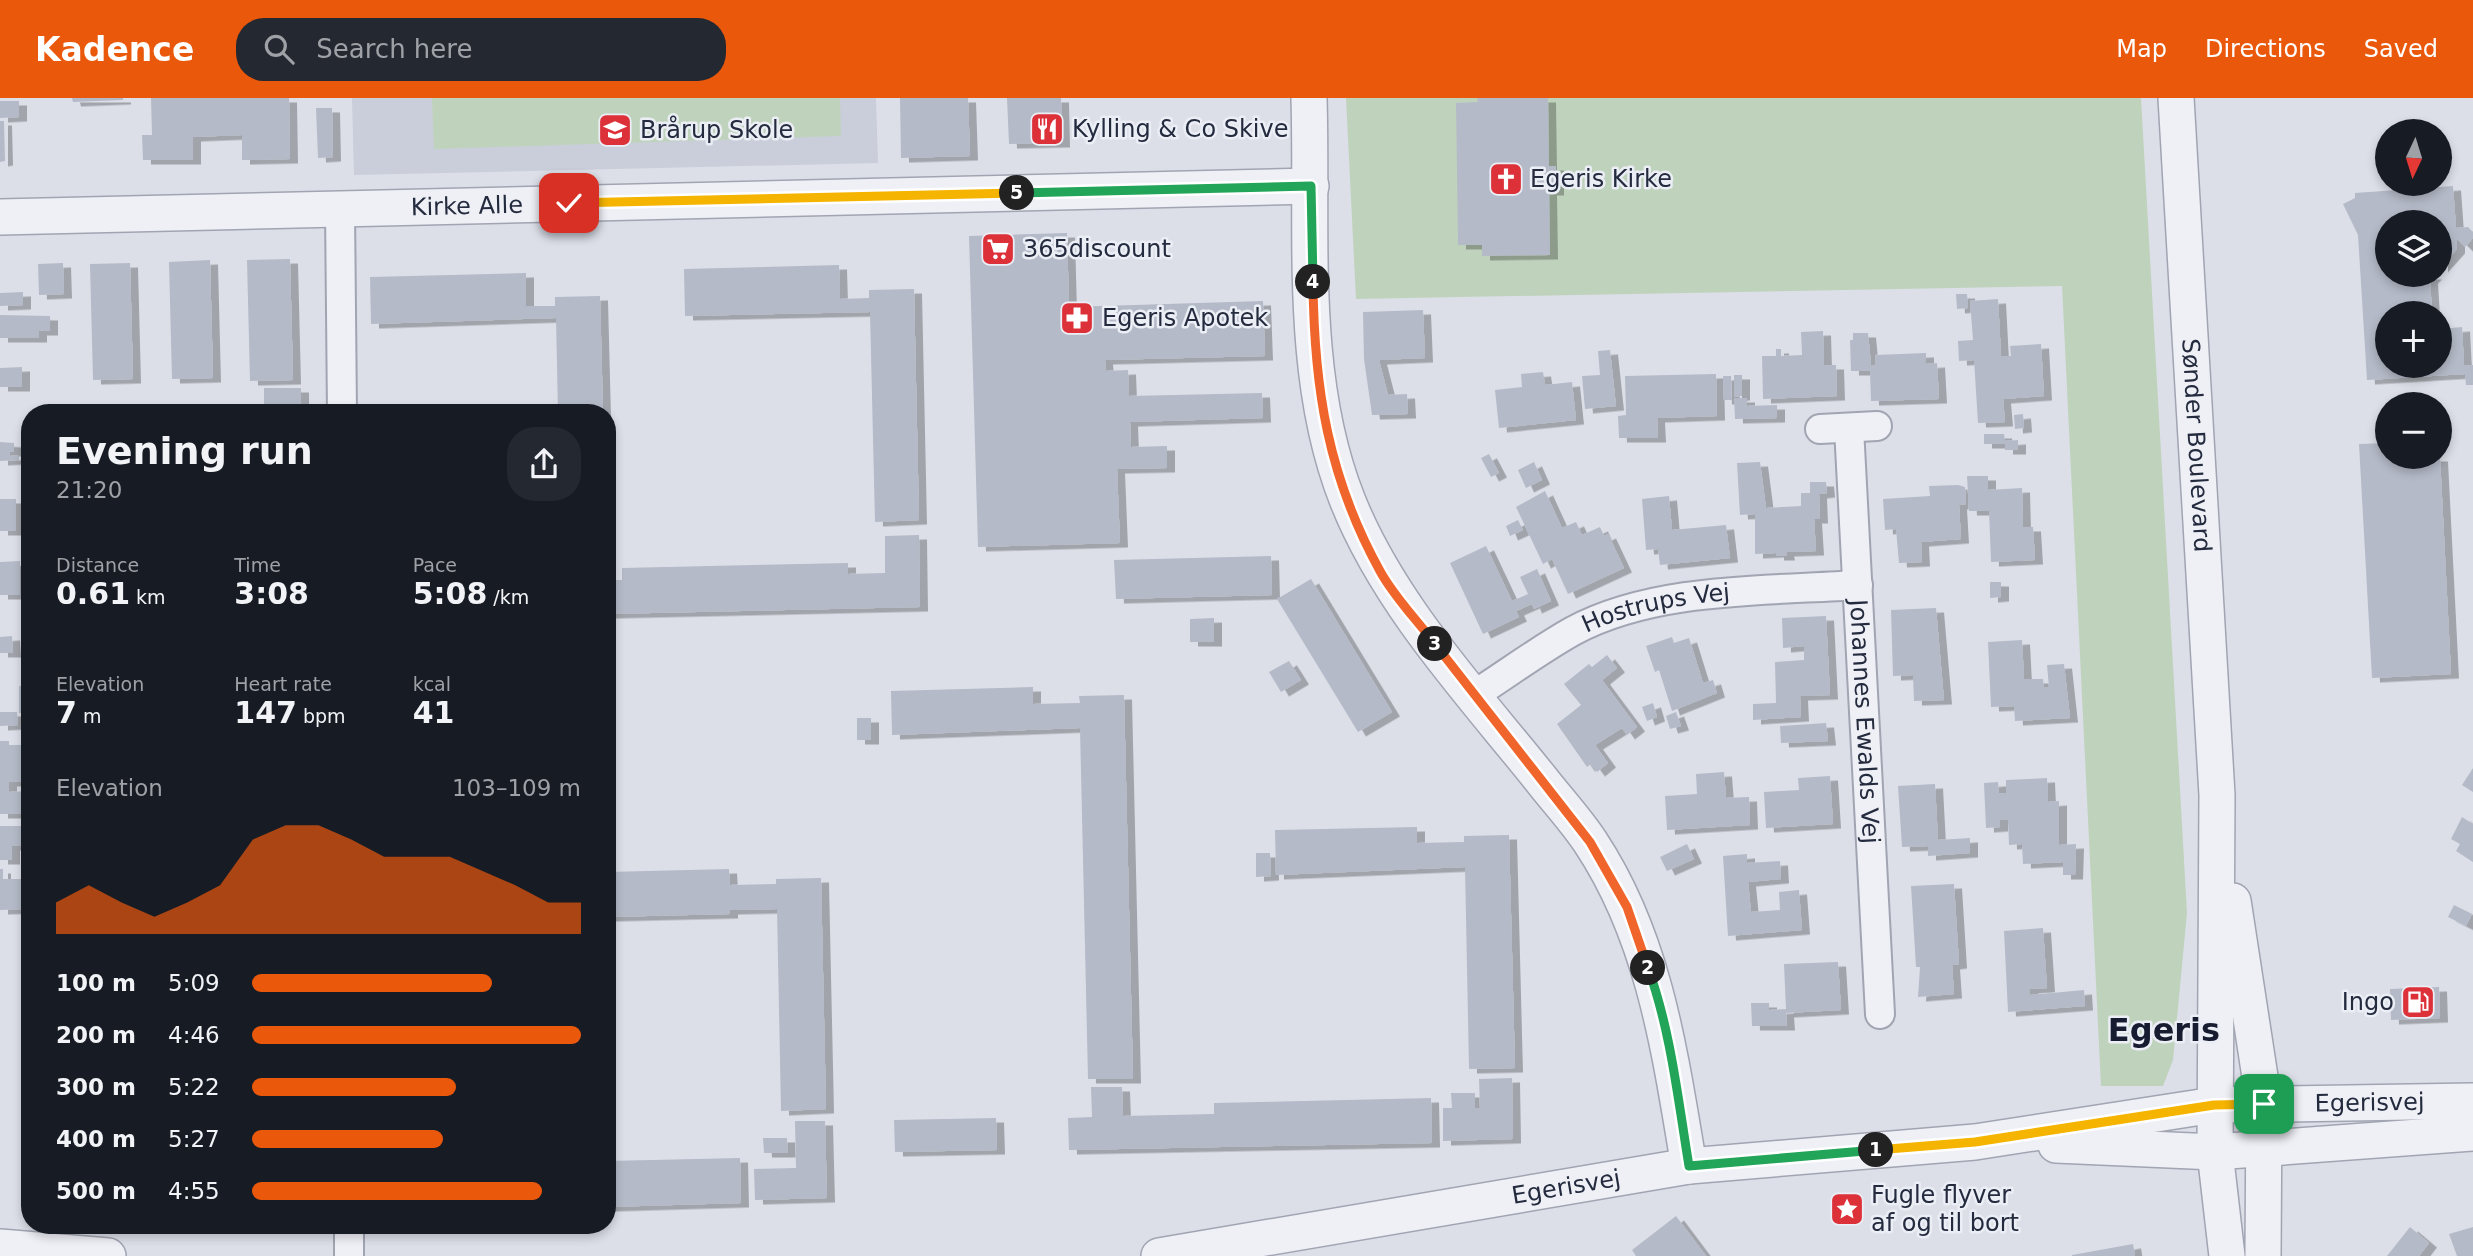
<!DOCTYPE html>
<html lang="en">
<head>
<meta charset="utf-8">
<style>
  :root { --surface:#171b24; --page:#242831; --text:#f1f3f6; --muted:#9ea1a6; --accent:#ea580c }
  body { margin:0; font-family:"DejaVu Sans",sans-serif; background:var(--page); color:var(--text); height:100vh; display:flex; flex-direction:column; font-size:26px; white-space:nowrap }
  * { box-sizing:border-box; margin:0 }
  p { font-size:23px; color:var(--muted) }
  .icon { flex:none; width:38px; height:38px; fill:none; stroke:currentColor; stroke-width:2; stroke-linecap:round; stroke-linejoin:round }
  .map { position:relative; flex:1; overflow:hidden }
  .details { position:absolute; left:21px; top:306px; width:595px; height:830px; display:flex; flex-direction:column; background:var(--surface); border-radius:28px; box-shadow:0 4px 10px #0003 }
  .details>* { flex:none }
  .needle { width:46px; rotate:184deg }
  .controls { position:absolute; left:2375px; top:21px; display:grid; gap:14px }
  .controls a { display:grid; place-items:center; width:77px; height:77px; border-radius:50%; background:var(--surface); box-shadow:0 4px 10px #0003; font-size:35px }
  .pin { position:absolute; display:grid; place-items:center; width:60px; height:60px; color:#fff; margin:-30px; border-radius:14px; box-shadow:0 4px 10px #0006 }
  .km { position:absolute; width:35px; height:35px; margin:-18px; border-radius:50%; background:#222; color:#fff; font-size:19px; line-height:35px; text-align:center }
  .round { display:grid; place-items:center; flex:none; width:74px; height:74px; border-radius:28px; background:var(--page) }
  .summary { display:flex; align-items:center; justify-content:space-between; height:119px; padding:0 35px }
  h1 { font-size:38px; font-weight:700; line-height:52px }
  .metrics { display:grid; grid-template-columns:repeat(3,1fr); gap:10px; height:119px; padding:7px 35px }
  .metrics div { display:grid; align-content:center }
  .metrics b { font-size:30px; font-weight:700 }
  .metrics small { font-size:19px; font-weight:400 }
  .metrics p { font-size:19px }
  .chart { height:196px; padding:14px 35px }
  .chart p { display:flex; justify-content:space-between }
  .chart svg { width:100%; height:126px; margin-top:7px; fill:var(--accent); opacity:.7 }
  ul { padding:0 35px; list-style:none; font-size:23px }
  li { display:grid; grid-template-columns:112px 84px 1fr; align-items:center; height:52px }
  li i { height:18px; border-radius:9px; background:var(--accent) }
  header { display:flex; align-items:center; gap:42px; box-sizing:border-box; height:98px; padding:0 35px; background:var(--accent); color:#fff }
  header strong { font-size:33px }
  nav { display:flex; gap:38px; margin-inline-start:auto; font-size:24px }
  .search { width:490px; height:63px; background:var(--page); display:flex; align-items:center; gap:18px; box-sizing:border-box; padding:0 24px; border-radius:28px; color:var(--muted); font-size:26px }
  .map>svg:first-child { display:block }
</style>
</head>
<body>
<header>
<strong>Kadence</strong>
<div class="search"><svg class="icon" aria-label="search" viewBox="0 0 24 24"><circle cx="10" cy="10" r="6"/><path d="M15 15l6 6"/></svg>Search here</div>
<nav><a>Map</a><a>Directions</a><a>Saved</a></nav>
</header>
<div class="map">
<svg width="2473" height="1158" viewBox="0 0 2473 1158">
  <defs>
    <filter id="shadow"><feDropShadow dx="8" dy="4.5" stdDeviation="0" flood-color="#0004"/></filter>
  </defs>
  <rect width="100%" height="100%" fill="#dcdfe8"/>
  <!-- built -->
  <polygon fill="#c9ceda" points="352,0 876,0 878,65 354,77"/>
  <!-- green -->
  <g fill="#bfd3bc">
    <polygon points="432,0 840,0 841,38 434,51"/>
    <polygon points="1346,0 2141,0 2187,815 2173,962 2163,988 2101,988 2062,188 1356,201"/>
  </g>
  <!-- building -->
  <g fill="#b5bac8" filter="url(#shadow)">
    <polygon points="72,0 123,0 123,2 73,4"/>
    <polygon points="151,0 289,0 290,61 242,62 242,37 193,39 193,62 143,62 142,37 152,37"/>
    <polygon points="900,0 968,0 970,58 901,60"/>
    <polygon points="1007,0 1061,0 1062,45 1009,46"/>
    <polygon points="1477,0 1548,0 1549,68 1556,68 1556,93 1549,93 1550,157 1482,158 1482,147 1458,147 1456,5 1478,4"/>
    <polygon points="0,3 19,3 19,19 0,20"/>
    <polygon points="316,10 332,10 333,59 318,60"/>
    <polygon points="0,23 4,23 5,63 0,64"/>
    <polygon points="2453,88 2456,130 2468,129 2473,134 2473,140 2465,149 2457,141 2457,151 2440,170 2440,124 2387,124 2387,177 2434,177 2430,181 2432,215 2387,215 2387,268 2440,268 2440,231 2462,229 2464,267 2473,267 2473,287 2466,287 2465,276 2367,282 2358,137 2343,106 2355,100 2355,95"/>
    <polygon points="1067,135 1069,209 1263,203 1265,258 1105,262 1106,273 1128,272 1129,298 1262,295 1263,320 1130,324 1131,349 1167,348 1167,370 1117,371 1120,445 978,449 969,138"/>
    <polygon points="290,161 293,282 250,283 247,162"/>
    <polygon points="210,162 213,280 172,281 169,164"/>
    <polygon points="63,165 64,196 39,197 38,166"/>
    <polygon points="130,165 133,281 93,282 90,166"/>
    <polygon points="839,167 840,201 869,200 869,192 914,191 919,422 875,424 870,214 685,218 684,171"/>
    <polygon points="526,175 526,208 555,208 555,199 600,198 603,315 558,315 556,220 371,226 370,179"/>
    <polygon points="23,194 23,207 0,208 0,195"/>
    <polygon points="1956,196 1967,196 1968,210 1957,211"/>
    <polygon points="1998,201 2001,258 2011,258 2010,248 2041,246 2044,298 2003,301 2005,324 1978,325 1974,262 1959,263 1958,243 1973,242 1970,203"/>
    <polygon points="1423,212 1425,260 1379,262 1388,297 1407,296 1408,316 1372,317 1364,261 1363,214"/>
    <polygon points="0,217 50,218 50,233 39,233 39,240 0,240"/>
    <polygon points="1823,233 1824,267 1836,267 1837,298 1763,301 1762,258 1776,258 1776,251 1781,251 1781,258 1802,257 1801,234"/>
    <polygon points="1853,235 1868,235 1871,267 1876,268 1875,257 1926,255 1926,266 1937,265 1939,301 1871,303 1870,273 1851,273 1850,242 1853,242"/>
    <polygon points="1610,252 1616,308 1585,311 1582,278 1600,277 1598,253"/>
    <polygon points="22,269 22,289 0,289 0,270"/>
    <polygon points="1543,274 1545,287 1572,284 1576,322 1499,330 1495,292 1522,289 1521,276"/>
    <polygon points="1716,276 1717,318 1657,320 1658,340 1619,340 1618,318 1626,317 1625,278"/>
    <polygon points="1734,277 1742,277 1742,298 1734,299"/>
    <polygon points="1723,278 1731,278 1732,302 1724,302"/>
    <rect x="264" y="290" width="37" height="25"/>
    <polygon points="1734,300 1747,300 1747,308 1777,307 1777,320 1735,321"/>
    <polygon points="2023,316 2024,330 2015,331 2014,317"/>
    <polygon points="1984,336 2004,336 2005,343 2018,342 2018,352 2005,352 2005,346 1984,346"/>
    <polygon points="0,344 14,345 14,354 10,354 10,358 19,357 19,362 0,363"/>
    <polygon points="2387,345 2387,359 2440,359 2451,576 2372,580 2359,346"/>
    <polygon points="1489,356 1499,375 1491,379 1481,360"/>
    <polygon points="1534,364 1542,382 1526,390 1518,372"/>
    <polygon points="1760,364 1766,410 1801,408 1801,395 1810,395 1810,384 1826,384 1827,395 1819,396 1820,421 1814,421 1816,453 1786,454 1787,458 1776,458 1776,455 1755,456 1755,416 1740,417 1737,365"/>
    <polygon points="1967,378 1988,378 1988,392 2022,390 2023,429 2033,429 2035,462 1991,464 1989,413 1969,413"/>
    <polygon points="1958,387 1965,389 1966,406 1959,407 1961,441 1921,444 1922,464 1899,465 1896,431 1885,432 1883,401 1930,398 1929,388"/>
    <polygon points="1545,393 1562,430 1576,424 1582,437 1600,429 1604,438 1608,436 1624,470 1568,496 1552,461 1543,466 1516,409"/>
    <polygon points="1669,398 1672,432 1726,427 1730,460 1660,467 1658,451 1646,452 1642,401"/>
    <rect x="0" y="401" width="16" height="32"/>
    <polygon points="1518,422 1523,432 1510,438 1506,428"/>
    <polygon points="919,437 920,509 607,516 607,482 622,482 622,470 848,465 848,476 885,475 885,438"/>
    <polygon points="1486,448 1512,503 1528,496 1520,479 1537,471 1551,503 1534,511 1532,506 1516,513 1519,519 1483,536 1450,465"/>
    <polygon points="1271,458 1272,497 1116,501 1114,462"/>
    <polygon points="20,463 20,497 0,497 0,464"/>
    <polygon points="1311,481 1392,614 1358,634 1277,501"/>
    <polygon points="1990,484 2001,484 2001,499 1990,500"/>
    <polygon points="1936,510 1944,602 1914,603 1913,577 1893,578 1891,512"/>
    <polygon points="1826,518 1830,597 1800,598 1801,619 1753,622 1753,606 1776,605 1775,564 1804,562 1804,548 1783,550 1782,520"/>
    <polygon points="1214,520 1214,544 1190,544 1190,521"/>
    <polygon points="12,538 13,555 0,555 0,539"/>
    <polygon points="1672,539 1674,545 1689,540 1703,585 1713,582 1717,595 1672,613 1659,572 1655,574 1646,548"/>
    <polygon points="2022,542 2024,581 2043,581 2044,589 2049,589 2047,567 2064,566 2070,620 2015,623 2014,608 1991,609 1988,544"/>
    <polygon points="1607,557 1617,570 1602,582 1637,629 1627,637 1622,630 1595,647 1608,665 1597,674 1591,666 1587,669 1557,626 1581,607 1564,586 1589,566 1592,569"/>
    <polygon points="1289,563 1301,582 1281,594 1269,574"/>
    <rect x="19" y="588" width="11" height="27"/>
    <polygon points="1033,589 1033,606 1080,605 1079,598 1124,597 1133,981 1088,981 1080,630 892,637 891,593"/>
    <polygon points="1653,605 1657,619 1647,623 1642,609"/>
    <polygon points="0,614 17,614 18,627 0,628"/>
    <polygon points="1676,614 1681,628 1670,631 1666,618"/>
    <rect x="857" y="620" width="14" height="22"/>
    <polygon points="1826,625 1828,643 1781,645 1780,628"/>
    <polygon points="0,643 9,643 9,647 30,647 30,691 27,691 27,684 9,684 9,694 30,693 30,716 0,716"/>
    <polygon points="2473,670 2473,694 2462,687"/>
    <polygon points="1724,674 1726,700 1749,699 1750,727 1667,732 1665,698 1697,696 1696,676"/>
    <polygon points="1830,678 1833,726 1766,730 1764,694 1799,692 1798,680"/>
    <polygon points="2047,680 2048,704 2059,703 2059,747 2076,746 2075,777 2063,777 2063,764 2023,766 2022,746 2009,747 2008,721 2000,722 2000,729 1986,730 1984,685 1998,684 1999,695 2006,695 2006,682"/>
    <polygon points="1935,686 1938,742 1970,740 1970,755 1928,758 1928,748 1902,749 1898,688"/>
    <polygon points="2462,719 2473,726 2473,764 2456,753 2460,746 2451,741"/>
    <polygon points="0,728 30,728 30,747 12,748 12,762 0,762"/>
    <polygon points="1417,729 1417,745 1464,744 1464,738 1509,737 1515,970 1469,971 1465,769 1276,777 1275,732"/>
    <polygon points="1687,746 1694,761 1667,773 1660,759"/>
    <polygon points="1256,755 1270,755 1271,778 1256,779"/>
    <polygon points="1747,756 1747,765 1780,763 1781,781 1748,784 1751,814 1780,812 1779,794 1799,792 1802,832 1728,838 1723,758"/>
    <polygon points="0,771 3,771 3,781 30,781 30,811 0,812"/>
    <polygon points="729,771 730,787 776,786 776,781 821,780 826,1011 781,1013 777,811 730,812 730,816 607,819 607,774"/>
    <polygon points="1954,786 1959,866 1952,867 1954,896 1918,899 1920,869 1916,869 1911,788"/>
    <polygon points="2454,807 2472,816 2466,828 2448,819"/>
    <polygon points="2043,830 2047,890 2030,891 2030,897 2084,892 2085,908 2008,914 2004,833"/>
    <polygon points="1838,864 1841,912 1786,915 1787,928 1752,928 1751,905 1769,905 1769,912 1786,911 1784,866"/>
    <polygon points="2439,889 2440,920 2391,922 2390,891"/>
    <polygon points="1512,980 1513,1041 1443,1043 1443,1010 1452,1010 1451,995 1475,995 1475,1010 1480,1010 1479,981"/>
    <polygon points="1091,989 1122,989 1123,1018 1214,1016 1214,1005 1431,1000 1432,1045 1069,1052 1068,1020 1092,1019"/>
    <polygon points="996,1020 997,1052 895,1054 894,1022"/>
    <polygon points="795,1023 825,1023 827,1100 755,1102 754,1071 796,1070"/>
    <polygon points="763,1040 787,1040 788,1055 764,1055"/>
    <polygon points="740,1060 741,1105 607,1109 607,1063"/>
    <polygon points="1676,1118 1706,1158 1636,1158 1632,1152"/>
    <polygon points="2410,1129 2429,1145 2419,1158 2387,1158"/>
    <polygon points="2473,1129 2473,1158 2457,1158 2449,1136"/>
    <polygon points="2133,1146 2135,1158 2072,1158 2072,1157"/>
  </g>
  <g fill="none" stroke-linecap="round" stroke-linejoin="round">
    <!-- minor casing -->
    <g stroke="#a1a5b2" stroke-width="32">
      <g id="minor">
        <polyline points="340,111 342,315"/>
        <path id="s1" d="M1849 330 1880 916"/>
        <polyline points="1820,331 1877,328"/>
        <path id="s2" d="M1474 597C1507 576 1539 552 1573 533 1654 489 1767 493 1858 487"/>
        <polyline points="349,1127 349,1158"/>
      </g>
    </g>
    <!-- tertiary casing -->
    <g stroke="#a1a5b2" stroke-width="38">
      <g id="tertiary">
        <path d="M1309 0C1313 132 1298 277 1347 401 1388 505 1471 594 1540 680 1557 702 1576 722 1591 745 1655 842 1670 956 1689 1068"/>
        <path id="s3" d="M2176 0 2217 697 2215 1054 2227 1158"/>
        <path id="s4" d="M0 119 1311 88"/>
        <polyline points="2233,803 2264,1005 2263,1158"/>
        <polyline points="2056,1047 2215,1054 2473,1035"/>
        <polyline points="0,1149 108,1158"/>
        <path id="s5" d="M1159 1158 1689 1068 1975 1044 2214 1007 2473 1003"/>
      </g>
    </g>
    <!-- minor -->
    <use href="#minor" stroke="#eff0f6" stroke-width="28"/>
    <!-- tertiary -->
    <use href="#tertiary" stroke="#eff0f6" stroke-width="35"/>
  </g>
  <g fill="none" stroke-linecap="round" stroke-linejoin="round">
    <!-- split-1 casing -->
    <g stroke="#fff" stroke-width="14">
      <polyline id="split-1" points="1876,1052 1975,1044 2214,1007 2264,1006"/>
    </g>
    <!-- split-2 casing -->
    <g stroke="#fff" stroke-width="14">
      <path id="split-2" d="M1648 870C1671 933 1678 1002 1689 1068L1876 1052"/>
    </g>
    <!-- split-3 casing -->
    <g stroke="#fff" stroke-width="14">
      <polyline id="split-3" points="1435,546 1590,744 1627,809 1648,870"/>
    </g>
    <!-- split-4 casing -->
    <g stroke="#fff" stroke-width="14">
      <path id="split-4" d="M1313 184C1314 290 1328 379 1380 473 1394 499 1417 522 1435 546"/>
    </g>
    <!-- split-5 casing -->
    <g stroke="#fff" stroke-width="14">
      <polyline id="split-5" points="1017,95 1311,88 1313,184"/>
    </g>
    <!-- split-6 casing -->
    <g stroke="#fff" stroke-width="14">
      <polyline id="split-6" points="569,105 1017,95"/>
    </g>
    <!-- split-1 -->
    <use href="#split-1" stroke="#f5b400" stroke-width="9"/>
    <!-- split-2 -->
    <use href="#split-2" stroke="#22a559" stroke-width="9"/>
    <!-- split-3 -->
    <use href="#split-3" stroke="#f0652b" stroke-width="9"/>
    <!-- split-4 -->
    <use href="#split-4" stroke="#f0652b" stroke-width="9"/>
    <!-- split-5 -->
    <use href="#split-5" stroke="#22a559" stroke-width="9"/>
    <!-- split-6 -->
    <use href="#split-6" stroke="#f5b400" stroke-width="9"/>
  </g>
  <!-- icons -->
  <defs>
    <g id="restaurant-square" transform="scale(1.75)"><rect x="-9" y="-9" width="18" height="18" rx="4" fill="#dc3139" stroke="#ebeef5"/><path d="M-5-6h1v4h1v-4h1v4h1v-4h1v5L-1.5 .5V6h-2V.5L-5-1ZM5-6V6H3V1.5H1.5Q1.5-4 5-6Z" fill="#fff"/></g>
    <g id="school-square" transform="scale(1.75)"><rect x="-9" y="-9" width="18" height="18" rx="4" fill="#dc3139" stroke="#ebeef5"/><path d="M0-5L7-2L0 1L-7-2ZM-4 1L0 2.5L4 1V4Q0 6-4 4Z" fill="#fff"/></g>
    <g id="church-square" transform="scale(1.75)"><rect x="-9" y="-9" width="18" height="18" rx="4" fill="#dc3139" stroke="#ebeef5"/><path d="M-1.2-6h2.4v3.5h3.3v2.4h-3.3V6h-2.4V-.1h-3.3v-2.4h3.3Z" fill="#fff"/></g>
    <g id="supermarket-square" transform="scale(1.75)"><rect x="-9" y="-9" width="18" height="18" rx="4" fill="#dc3139" stroke="#ebeef5"/><path d="M-6-5.5h2.5l.6 2H6L4.5 2H-2.5L-4.4-4H-6ZM-1.5 3.2a1.3 1.3 0 1 0 .1 0ZM3 3.2a1.3 1.3 0 1 0 .1 0Z" fill="#fff"/></g>
    <g id="pharmacy-square" transform="scale(1.75)"><rect x="-9" y="-9" width="18" height="18" rx="4" fill="#dc3139" stroke="#ebeef5"/><path d="M-2-6h4v4h4v4h-4v4h-4v-4h-4v-4h4Z" fill="#fff"/></g>
    <g id="fuel-square" transform="scale(1.75)"><rect x="-9" y="-9" width="18" height="18" rx="4" fill="#dc3139" stroke="#ebeef5"/><path d="M-5.5-6h7V0h2V4h1.3V-2.5L3-4.5l.8-.8L6-3V5H2.5V1h-1V6h-7ZM-4.2-4.7v3.2H.2V-4.7Z" fill="#fff"/></g>
    <g id="sight-square" transform="scale(1.75)"><rect x="-9" y="-9" width="18" height="18" rx="4" fill="#dc3139" stroke="#ebeef5"/><path d="M0-6L1.8-2.2L6-1.7L2.9 1.2L3.7 5.4L0 3.3L-3.7 5.4L-2.9 1.2L-6-1.7L-1.8-2.2Z" fill="#fff"/></g>
  </defs>
  <g fill-rule="evenodd">
    <use href="#restaurant-square" x="1047" y="31"/>
    <use href="#school-square" x="615" y="32"/>
    <use href="#church-square" x="1506" y="81"/>
    <use href="#supermarket-square" x="998" y="151"/>
    <use href="#pharmacy-square" x="1077" y="220"/>
    <use href="#fuel-square" x="2418" y="904"/>
    <use href="#sight-square" x="1847" y="1111"/>
  </g>
  <g text-anchor="middle" dominant-baseline="central" stroke-width="5" stroke-linejoin="round" paint-order="stroke">
    <!-- poi labels -->
    <g font-size="24" fill="#242b3f" stroke="#ebeef5" text-anchor="start">
      <text x="1072" y="31">Kylling &amp; Co Skive</text>
      <text x="640" y="32">Brårup Skole</text>
      <text x="1530" y="81">Egeris Kirke</text>
      <text x="1023" y="151">365discount</text>
      <text x="1102" y="220">Egeris Apotek</text>
      <text x="2394" y="904" text-anchor="end">Ingo</text>
      <text x="1871" y="1097">Fugle flyver<tspan x="1871" dy="28">af og til bort</tspan></text>
    </g>
    <!-- street labels -->
    <g font-size="24" fill="#242b3f" stroke="#ebeef5">
      <text stroke="none"><textPath href="#s4" startOffset="467">Kirke Alle</textPath></text>
      <text stroke="none"><textPath href="#s3" startOffset="348">Sønder Boulevard</textPath></text>
      <text stroke="none"><textPath href="#s2" startOffset="205">Hostrups Vej</textPath></text>
      <text stroke="none"><textPath href="#s1" startOffset="294">Johannes Ewalds Vej</textPath></text>
      <text stroke="none"><textPath href="#s5" startOffset="1222">Egerisvej</textPath></text>
      <text stroke="none"><textPath href="#s5" startOffset="413">Egerisvej</textPath></text>
    </g>
    <!-- district labels -->
    <g font-size="32" font-weight="bold" fill="#171c30" stroke="#ebeef5">
      <text x="2164" y="932">Egeris</text>
    </g>
  </g>
</svg>
<div class="controls">
<a><svg class="needle" viewBox="-14 -14 28 28"><path d="M0-13l5 13h-10z" fill="#e53935"/><path d="M0 13l5-13h-10z" fill="#9ea1a6"/></svg></a>
<a><svg class="icon" aria-label="layers" viewBox="0 0 24 24"><path d="M12 4l9 5-9 5-9-5zM3 14l9 5 9-5"/></svg></a>
<a>+</a>
<a>−</a>
</div>
<div class="pin" style="left:2264px;top:1006px;background:#1e9e55"><svg class="icon" aria-label="arrive" viewBox="0 0 24 24"><path d="M6 21V4h12l-3 4 3 4H6"/></svg></div>
<div class="pin" style="left:569px;top:105px;background:#d93025"><svg class="icon" aria-label="check" viewBox="0 0 24 24"><path d="M5 12l5 5 9-10"/></svg></div>
<b class="km" style="left:1876px;top:1052px">1</b>
<b class="km" style="left:1648px;top:870px">2</b>
<b class="km" style="left:1435px;top:546px">3</b>
<b class="km" style="left:1313px;top:184px">4</b>
<b class="km" style="left:1017px;top:95px">5</b>
<section class="details">
<div class="summary"><div><h1>Evening run</h1><p>21:20</p></div><a class="round"><svg class="icon" aria-label="share" viewBox="0 0 24 24"><path d="M12 15V3M7 8l5-5 5 5M5 13v7h14v-7"/></svg></a></div>
<div class="metrics">
<div><p>Distance</p><b>0.61<small> km</small></b></div>
<div><p>Time</p><b>3:08</b></div>
<div><p>Pace</p><b>5:08<small> /km</small></b></div>
</div>
<div class="metrics">
<div><p>Elevation</p><b>7<small> m</small></b></div>
<div><p>Heart rate</p><b>147<small> bpm</small></b></div>
<div><p>kcal</p><b>41</b></div>
</div>
<div class="chart"><p><span>Elevation</span>103–109 m</p>
<svg viewBox="0 0 160 44" preserveAspectRatio="none"><path d="M0 44V33L10 27L20 33L30 38L40 33L50 27L60 11L70 6L80 6L90 11L100 17L110 17L120 17L130 22L140 27L150 33L160 33V44z"/></svg>
</div>
<ul>
<li><b>100 m</b>5:09<i style="width:73%"></i></li>
<li><b>200 m</b>4:46<i style="width:100%"></i></li>
<li><b>300 m</b>5:22<i style="width:62%"></i></li>
<li><b>400 m</b>5:27<i style="width:58%"></i></li>
<li><b>500 m</b>4:55<i style="width:88%"></i></li>
</ul>
</section>
</div>
</body>
</html>
